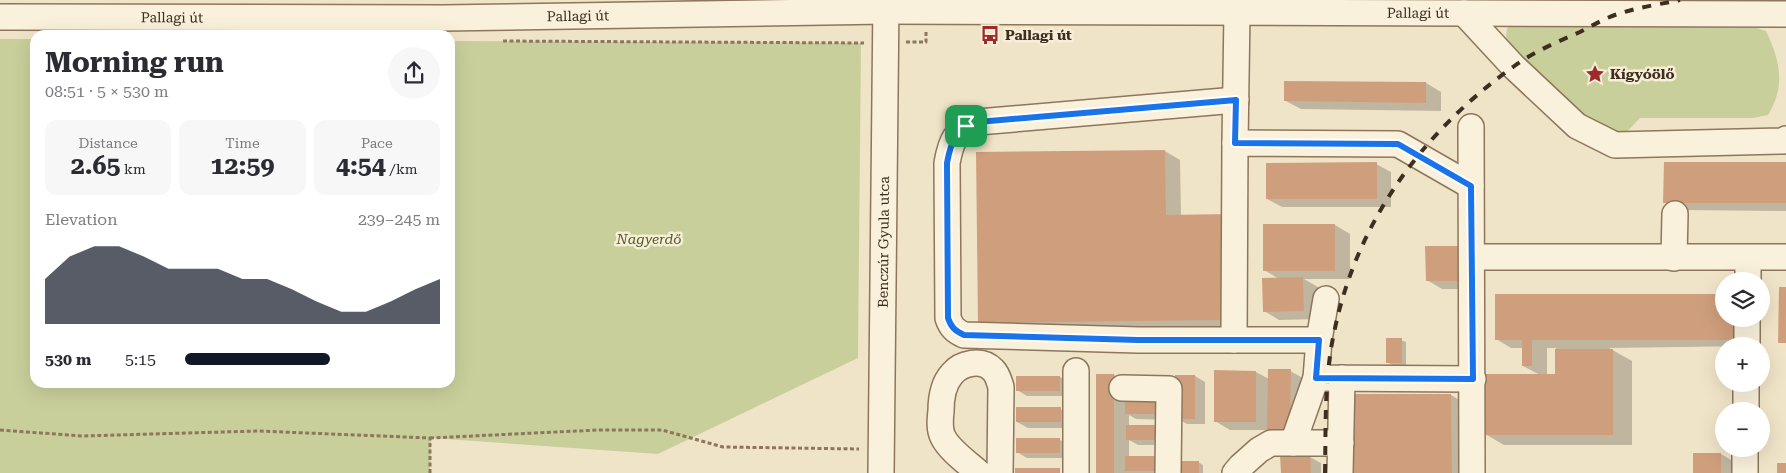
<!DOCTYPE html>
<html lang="en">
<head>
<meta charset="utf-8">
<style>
  :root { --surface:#fff; --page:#f7f7f7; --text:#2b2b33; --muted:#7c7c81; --accent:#111827 }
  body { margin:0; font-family:"Roboto Serif",serif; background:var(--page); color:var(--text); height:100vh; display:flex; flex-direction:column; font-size:19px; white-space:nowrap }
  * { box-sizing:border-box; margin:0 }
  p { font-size:16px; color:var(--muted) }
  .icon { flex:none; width:28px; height:28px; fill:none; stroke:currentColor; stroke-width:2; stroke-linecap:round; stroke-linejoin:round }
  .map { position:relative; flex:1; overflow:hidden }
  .side { position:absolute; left:30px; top:30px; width:425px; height:358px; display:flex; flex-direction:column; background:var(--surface); border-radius:15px; box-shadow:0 5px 20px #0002 }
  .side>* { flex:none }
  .buttons { position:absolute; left:1715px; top:272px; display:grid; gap:10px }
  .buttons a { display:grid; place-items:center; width:55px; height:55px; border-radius:50%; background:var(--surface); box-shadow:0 5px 20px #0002; font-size:25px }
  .pin { position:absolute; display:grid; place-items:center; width:42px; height:42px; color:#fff; margin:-21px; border-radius:10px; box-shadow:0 2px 8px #0006 }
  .round { display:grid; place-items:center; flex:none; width:52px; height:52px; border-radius:26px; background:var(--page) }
  .head { display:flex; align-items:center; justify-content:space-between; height:85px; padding:0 15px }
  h1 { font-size:28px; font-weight:700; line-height:38px }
  .metrics { display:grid; grid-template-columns:repeat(3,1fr); gap:8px; height:85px; padding:5px 15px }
  .metrics div { display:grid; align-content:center; border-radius:12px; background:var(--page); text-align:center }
  .metrics b { font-size:25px; font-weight:700 }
  .metrics small { font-size:14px; font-weight:400 }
  .metrics p { font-size:14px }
  .chart { height:140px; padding:10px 15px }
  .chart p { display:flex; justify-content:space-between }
  .chart svg { width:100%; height:90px; margin-top:5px; fill:var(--accent); opacity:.7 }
  ul { padding:0 15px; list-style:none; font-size:16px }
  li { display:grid; grid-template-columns:80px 60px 1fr; align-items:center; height:38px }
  li i { height:12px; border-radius:6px; background:var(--accent) }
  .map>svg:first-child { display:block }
</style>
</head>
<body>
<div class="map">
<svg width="1786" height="473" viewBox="0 0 1786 473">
  <rect width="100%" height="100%" fill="#f0e4c8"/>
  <!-- green -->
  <g fill="#c9cf9b">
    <path d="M1513 24 1757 28 1766 31C1780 60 1786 86 1768 115L1753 118H1640L1619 140 1587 118 1512 47 1506 37 1507 28Z"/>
    <polygon points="0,39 35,39 35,382 450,382 450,41 861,43 858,358 658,454 431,438 430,473 0,473"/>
  </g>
  <!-- shadow -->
  <g fill="#0003" fill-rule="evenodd">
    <polygon points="1426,83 1441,92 1441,111 1301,109 1286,101"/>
    <polygon points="1165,151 1180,160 1181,216 1238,328 994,331 979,322"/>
    <polygon points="1786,163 1786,211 1680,210 1665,202"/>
    <polygon points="1376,164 1391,172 1391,207 1282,207 1267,199"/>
    <polygon points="1335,225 1350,234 1350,279 1304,279 1318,287 1319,319 1279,320 1264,311 1279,279 1264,270"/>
    <polygon points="1427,247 1458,247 1473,256 1474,289 1442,289 1427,280"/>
    <path d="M1724 319H1750L1751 346 1609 348 1632 361V445H1504L1485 434 1540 375 1523 366V348H1511L1496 339ZM1547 348H1556V375H1547Z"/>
    <polygon points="1401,340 1406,342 1406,365 1392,365 1387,362"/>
    <polygon points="1216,371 1256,372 1269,379 1290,371 1301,377 1300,436 1279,436 1270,430 1230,430 1215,421"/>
    <polygon points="1114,375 1129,384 1173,420 1136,419 1129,415 1129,426 1175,445 1138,445 1129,440 1129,457 1173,473 1097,473"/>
    <polygon points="1195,376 1205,382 1205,424 1187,424 1176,418"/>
    <polygon points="1060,377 1070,383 1070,396 1027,396 1017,390"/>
    <polygon points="1354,395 1451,395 1466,404 1466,473 1353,473"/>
    <polygon points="1060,409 1071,415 1071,428 1028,428 1017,422"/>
    <polygon points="1060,440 1070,446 1070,458 1027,458 1017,452"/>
    <polygon points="1721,454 1736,463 1736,473 1694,473"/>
    <polygon points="1282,457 1310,457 1321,463 1321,473 1282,473"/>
    <polygon points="1198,462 1203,465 1203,473 1178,473"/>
  </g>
  <!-- building -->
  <g fill="#cf9f7d">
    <polygon points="1284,81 1426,82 1426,103 1284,101"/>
    <polygon points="1165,150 1166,215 1230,214 1223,320 978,323 976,152"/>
    <polygon points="1377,162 1377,199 1266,199 1266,163"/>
    <polygon points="1664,162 1786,162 1786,203 1663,203"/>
    <rect x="1263" y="224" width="72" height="47"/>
    <polygon points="1425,246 1458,246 1459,281 1426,281"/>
    <polygon points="1303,277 1304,311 1263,312 1262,278"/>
    <polygon points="1779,287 1786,287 1786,343 1778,343"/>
    <polygon points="1495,294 1724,294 1724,319 1736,319 1736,340 1532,340 1532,366 1522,366 1522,340 1495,340"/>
    <rect x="1386" y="338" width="16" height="25"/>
    <polygon points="1555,349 1613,349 1613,435 1484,435 1484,374 1555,374"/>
    <polygon points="1268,369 1291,369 1290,431 1267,430"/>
    <polygon points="1214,370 1256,371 1256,422 1214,422"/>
    <rect x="1096" y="374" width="18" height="99"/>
    <rect x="1175" y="375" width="20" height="44"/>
    <rect x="1016" y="376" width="44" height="15"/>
    <polygon points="1352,394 1451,394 1452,473 1352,473"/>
    <polygon points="1125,399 1163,400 1163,414 1125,414"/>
    <rect x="1016" y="407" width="45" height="15"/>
    <rect x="1126" y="425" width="39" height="15"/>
    <rect x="1016" y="438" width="44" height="15"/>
    <rect x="1693" y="453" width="28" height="20"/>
    <polygon points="1310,455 1311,473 1281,473 1280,456"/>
    <rect x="1125" y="456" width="38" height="15"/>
    <rect x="1177" y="461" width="22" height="12"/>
    <rect x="1777" y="463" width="9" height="10"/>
    <rect x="1015" y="468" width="45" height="5"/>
  </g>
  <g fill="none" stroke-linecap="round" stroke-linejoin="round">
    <!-- minor casing -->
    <g stroke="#8d765c" stroke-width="28">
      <g id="minor">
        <polyline points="1464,13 1513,66 1577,126 1615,145 1783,141 1786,139"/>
        <path id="s1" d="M0 17 443 18 886 11 1786 14"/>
        <polyline points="1471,127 1472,473"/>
        <polyline points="1235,143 1237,12"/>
        <polyline points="1471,186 1398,144 1235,143 1234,340 1319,340 1316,378 1473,379"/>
        <polyline points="1472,257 1786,257"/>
        <polyline points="1674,258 1675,214"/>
        <polyline points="1748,281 1748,258"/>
        <path d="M1234 340H1138L964 335C955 331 951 327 948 318L947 163C951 141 955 130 978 122L1236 100"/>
        <polyline points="1319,340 1326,299"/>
        <polyline points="1747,346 1747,319"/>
        <polyline points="1076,371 1076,473"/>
        <polyline points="1122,388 1169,389 1168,473"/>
        <polyline points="1746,411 1746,384"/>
        <polyline points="1293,443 1316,378"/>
        <path id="s2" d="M881 473 886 0"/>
        <path d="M979 473C969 464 949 450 943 437 939 429 940 420 941 411 941 398 943 384 952 374 961 363 982 358 993 370 998 375 999 381 1001 387L1000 473"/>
        <polyline points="1235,473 1241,466 1259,450 1271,443 1341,443"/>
        <polyline points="1340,473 1342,378"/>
        <polyline points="1745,473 1745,449"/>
      </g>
    </g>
    <!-- path -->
    <g stroke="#8d765c" stroke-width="3" stroke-dasharray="4 2.5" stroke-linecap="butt">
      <polyline points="503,41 864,43"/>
      <polyline points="906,42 926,42 926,32"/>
      <polyline points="0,430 82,436 258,431 430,438 430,473"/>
      <polyline points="430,438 598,430 662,430 723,447 859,449"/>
    </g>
    <!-- minor -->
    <use href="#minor" stroke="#faf1dc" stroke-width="25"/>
    <!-- rail -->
    <path stroke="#3d2e20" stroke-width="4" stroke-dasharray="9 9" stroke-linecap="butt" d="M1325 473C1326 426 1324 379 1334 333 1356 223 1422 132 1513 67 1533 52 1557 42 1580 32 1593 25 1607 17 1621 13 1640 7 1661 4 1680 0"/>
  </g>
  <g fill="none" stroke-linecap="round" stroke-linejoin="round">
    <!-- route casing -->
    <g stroke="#fff" stroke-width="10">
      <path id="route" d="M1236 100 1235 143 1398 144 1471 186 1473 379 1316 378 1319 340H1138L964 335C955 331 951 327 948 318L947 163C951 141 955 130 978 122Z"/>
    </g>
    <!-- route -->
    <use href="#route" stroke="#1a73e8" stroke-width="6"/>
  </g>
  <!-- icons -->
  <defs>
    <g id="bus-bare" transform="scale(1.5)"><path d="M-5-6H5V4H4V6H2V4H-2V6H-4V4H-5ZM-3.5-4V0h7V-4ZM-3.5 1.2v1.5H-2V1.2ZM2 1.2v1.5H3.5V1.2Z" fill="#9e2a2b" stroke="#f7eed8" stroke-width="2.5" paint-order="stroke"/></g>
    <g id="sight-bare" transform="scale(1.5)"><path d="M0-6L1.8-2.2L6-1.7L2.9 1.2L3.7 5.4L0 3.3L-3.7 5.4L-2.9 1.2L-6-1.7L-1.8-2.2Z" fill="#9e2a2b" stroke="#f7eed8" stroke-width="2.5" paint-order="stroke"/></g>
  </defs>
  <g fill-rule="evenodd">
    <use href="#bus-bare" x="990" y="35"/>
    <use href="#sight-bare" x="1595" y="74"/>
  </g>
  <g text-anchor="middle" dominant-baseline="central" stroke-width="5" stroke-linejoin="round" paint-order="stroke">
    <!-- street labels -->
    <g font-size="14" fill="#3d2e20" stroke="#f7eed8">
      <text stroke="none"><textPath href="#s1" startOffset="1418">Pallagi út</textPath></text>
      <text stroke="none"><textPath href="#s1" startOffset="578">Pallagi út</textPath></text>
      <text stroke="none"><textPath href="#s1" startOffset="172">Pallagi út</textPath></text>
      <text stroke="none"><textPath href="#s2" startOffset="231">Benczúr Gyula utca</textPath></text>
    </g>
    <!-- poi labels -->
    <g font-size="14" font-weight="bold" fill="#3d2e20" stroke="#f7eed8" text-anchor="start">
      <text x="1005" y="35">Pallagi út</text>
      <text x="1610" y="74">Kígyóölő</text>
    </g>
    <!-- park labels -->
    <g font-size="14" font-style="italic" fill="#4d5a26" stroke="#f7eed8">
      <text x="649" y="239">Nagyerdő</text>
    </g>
  </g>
</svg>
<div class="buttons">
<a><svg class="icon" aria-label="layers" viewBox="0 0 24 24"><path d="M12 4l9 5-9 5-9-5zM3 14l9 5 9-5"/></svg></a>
<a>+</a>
<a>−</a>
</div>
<div class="pin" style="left:966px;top:126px;background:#1e9e55"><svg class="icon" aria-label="arrive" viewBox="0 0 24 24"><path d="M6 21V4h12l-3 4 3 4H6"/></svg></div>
<section class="side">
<div class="head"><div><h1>Morning run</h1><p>08:51 · 5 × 530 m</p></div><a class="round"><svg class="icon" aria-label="share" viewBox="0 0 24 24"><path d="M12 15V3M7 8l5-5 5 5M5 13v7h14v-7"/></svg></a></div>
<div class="metrics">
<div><p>Distance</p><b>2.65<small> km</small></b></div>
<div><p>Time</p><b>12:59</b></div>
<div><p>Pace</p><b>4:54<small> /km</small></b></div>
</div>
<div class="chart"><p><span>Elevation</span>239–245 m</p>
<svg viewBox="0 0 160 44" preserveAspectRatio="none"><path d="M0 44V22L10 11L20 6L30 6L40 11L50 17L60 17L70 17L80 22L90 22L100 27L110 33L120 38L130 38L140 33L150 27L160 22V44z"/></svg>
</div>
<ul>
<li><b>530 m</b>5:15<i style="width:57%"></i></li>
</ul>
</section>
</div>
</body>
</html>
